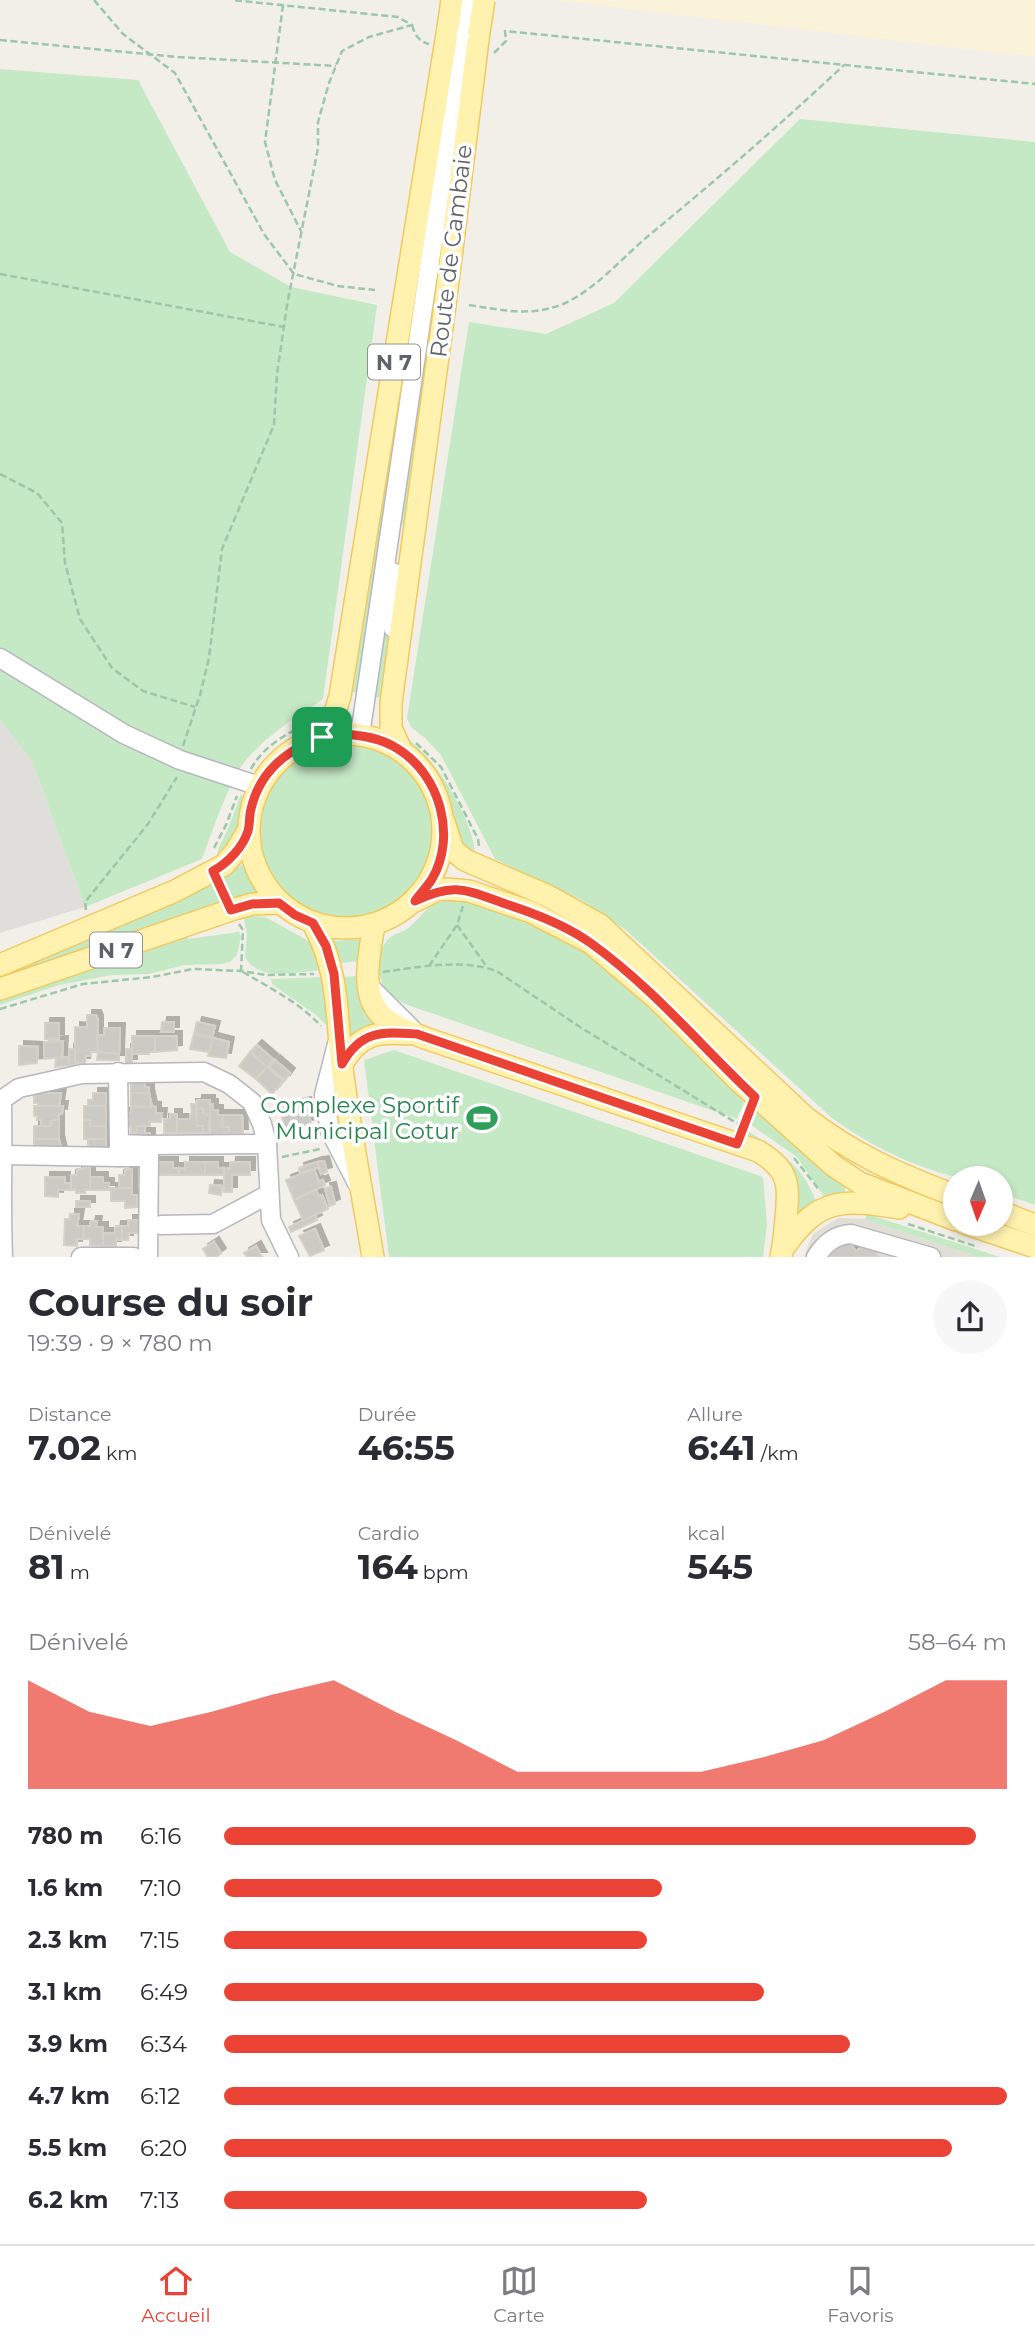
<!DOCTYPE html>
<html lang="fr">
<head>
<meta charset="utf-8">
<style>
  :root { --surface:#fff; --page:#f7f7f7; --text:#2b2b33; --muted:#7c7c81; --line:#e1e1e2; --accent:#ea4335 }
  body { margin:0; font-family:Montserrat,sans-serif; background:var(--page); color:var(--text); height:100vh; display:flex; flex-direction:column; font-size:26px; white-space:nowrap }
  * { box-sizing:border-box; margin:0 }
  p { font-size:23px; color:var(--muted) }
  .icon { flex:none; width:38px; height:38px; fill:none; stroke:currentColor; stroke-width:2; stroke-linecap:round; stroke-linejoin:round }
  .map { position:relative; height:1257px; overflow:hidden }
  .drawer { display:flex; flex-direction:column; background:var(--surface); flex:1 }
  .drawer>* { flex:none }
  .needle { width:46px; rotate:182deg }
  .controls { position:absolute; left:943px; top:1166px; display:grid; gap:14px }
  .controls a { display:grid; place-items:center; width:70px; height:70px; border-radius:50%; background:var(--surface); box-shadow:0 4px 10px #0003; font-size:35px }
  .pin { position:absolute; display:grid; place-items:center; width:60px; height:60px; color:#fff; margin:-30px; border-radius:14px; box-shadow:0 4px 10px #0006 }
  .round { display:grid; place-items:center; flex:none; width:74px; height:74px; border-radius:37px; background:var(--page) }
  .head { display:flex; align-items:center; justify-content:space-between; height:119px; padding:0 28px }
  h1 { font-size:38px; font-weight:700; line-height:52px }
  .metrics { display:grid; grid-template-columns:repeat(3,1fr); gap:10px; height:119px; padding:7px 28px }
  .metrics div { display:grid; align-content:center }
  .metrics b { font-size:35px; font-weight:700 }
  .metrics small { font-size:19px; font-weight:400 }
  .metrics p { font-size:19px }
  .chart { height:196px; padding:14px 28px }
  .chart p { display:flex; justify-content:space-between }
  .chart svg { width:100%; height:126px; margin-top:7px; fill:var(--accent); opacity:.7 }
  ul { padding:0 28px; list-style:none; font-size:23px }
  li { display:grid; grid-template-columns:112px 84px 1fr; align-items:center; height:52px }
  li i { height:18px; border-radius:9px; background:var(--accent) }
  .tab-bar { display:flex; justify-content:space-around; align-items:center; height:98px; border-top:2px solid var(--line); background:var(--surface); font-size:19px; color:var(--muted) }
  .tab-bar a { display:grid; justify-items:center; gap:4px }
  .tab-bar .current { color:var(--accent) }
  .map>svg:first-child { display:block }
</style>
</head>
<body>
<div class="map">
<svg width="1035" height="1257" viewBox="0 0 1035 1257">
  <defs>
    <filter id="shadow"><feDropShadow dx="5" dy="-5" stdDeviation="0" flood-color="#0004"/></filter>
  </defs>
  <rect width="100%" height="100%" fill="#f1efe8"/>
  <!-- industrial -->
  <polygon fill="#e0deda" points="0,720 32,761 85,907 0,933"/>
  <!-- education -->
  <polygon fill="#e1ded6" points="838,1218 865,1219 978,1257 804,1257 813,1234"/>
  <!-- green -->
  <g fill="#c5e8c5">
    <path d="M0 69 138 80 230 252 291 287 377 305 323 699C297 717 268 734 246 760 229 780 212 833 202 859L85 907 32 761 0 720Z"/>
    <path d="M800 119 1035 142V1205L1001 1193V1178C987 1178 970 1180 957 1177 912 1167 868 1144 832 1118L627 931 583 901 495 859 441 755 425 738 411 727 407 718 469 322 546 334 614 303Z"/>
    <polygon points="411,312 412,318 359,693 349,691"/>
    <polygon points="430,313 438,314 407,525 398,524"/>
    <polygon points="389,601 392,601 389,655 382,698 374,697"/>
    <path d="M403 734C411 741 420 749 427 757 446 778 476 829 475 857 446 834 456 807 439 780 428 763 408 752 403 734Z"/>
    <circle cx="347" cy="833" r="90"/>
    <polygon points="241,794 243,798 237,841 217,862 218,849 228,829"/>
    <polygon points="242,864 258,896 234,900 224,879"/>
    <polygon points="213,883 223,907 0,985 0,977"/>
    <path d="M452 899 465 900 553 933 581 949 656 1014 744 1102 737 1119 405 1004C399 1000 392 997 387 991 375 977 376 947 392 936 397 933 403 932 407 929 428 913 421 905 452 899Z"/>
    <path d="M243 915 265 917 316 945 321 970C297 972 258 982 245 957L247 933Z"/>
    <polygon points="239,932 241,937 237,955 230,962 222,964 184,965 149,974 112,975 59,985 0,1005 0,997 186,935 188,939"/>
    <polygon points="368,939 363,961 339,963 332,941"/>
    <polygon points="364,976 377,1024 350,1040 339,977"/>
    <polygon points="323,977 328,1027 316,1015 272,984 271,979"/>
    <polygon points="394,1050 763,1177 767,1225 763,1257 389,1257 364,1060"/>
    <polygon points="755,1105 845,1187 845,1194 825,1198 797,1157 747,1122"/>
    <path d="M747 1130C779 1152 805 1166 817 1205L805 1214 794 1209 795 1191 744 1139Z"/>
    <polygon points="867,1214 1000,1257 978,1257 865,1219"/>
  </g>
  <!-- sand -->
  <polygon fill="#fbf3d9" points="554,0 1035,0 1035,57 1019,55"/>
  <!-- building -->
  <g fill="#cccac5" stroke="#d6d1c6" stroke-width="2" filter="url(#shadow)">
    <polygon points="87,1015 96,1015 98,1020 98,1052 91,1052 91,1056 86,1056 85,1063 75,1063 75,1027 87,1028"/>
    <polygon points="162,1022 174,1022 174,1032 161,1032"/>
    <polygon points="197,1022 215,1026 212,1038 194,1034"/>
    <rect x="45" y="1023" width="14" height="16"/>
    <polygon points="104,1028 120,1028 119,1054 98,1052 97,1035 104,1035"/>
    <polygon points="194,1034 213,1038 209,1052 190,1049"/>
    <polygon points="132,1036 155,1036 155,1052 149,1052 149,1054 132,1054"/>
    <polygon points="155,1036 177,1036 177,1050 155,1052"/>
    <polygon points="213,1038 229,1042 226,1058 208,1056"/>
    <polygon points="63,1041 62,1057 44,1059 44,1042"/>
    <polygon points="257,1045 273,1059 267,1067 250,1052"/>
    <polygon points="19,1046 38,1047 37,1063 19,1065"/>
    <rect x="69" y="1049" width="6" height="16"/>
    <rect x="126" y="1049" width="6" height="15"/>
    <polygon points="98,1052 119,1054 119,1060 97,1060"/>
    <polygon points="250,1052 267,1067 256,1079 239,1066"/>
    <polygon points="69,1057 69,1065 55,1067 56,1058"/>
    <polygon points="275,1060 290,1073 285,1080 269,1067"/>
    <polygon points="267,1067 283,1081 272,1094 256,1079"/>
    <polygon points="131,1080 145,1080 145,1087 149,1087 149,1093 131,1093"/>
    <polygon points="34,1093 61,1093 59,1106 38,1106 38,1103 34,1103"/>
    <polygon points="93,1093 106,1093 106,1106 88,1106 88,1100 93,1100"/>
    <polygon points="131,1093 149,1093 152,1107 131,1106"/>
    <polygon points="197,1100 210,1100 210,1115 203,1114 203,1109 196,1109"/>
    <polygon points="306,1102 311,1124 285,1130 280,1108"/>
    <polygon points="191,1104 196,1104 197,1126 203,1126 203,1133 177,1133 177,1119 190,1119 190,1114 192,1114"/>
    <polygon points="210,1104 213,1104 213,1110 218,1110 218,1115 223,1115 222,1127 229,1127 229,1134 223,1133 223,1137 210,1139"/>
    <polygon points="34,1106 63,1106 62,1114 59,1113 59,1120 52,1120 51,1126 41,1126 41,1120 37,1120 37,1116 34,1116"/>
    <polygon points="84,1106 106,1106 106,1126 90,1126 90,1120 84,1120"/>
    <polygon points="131,1106 156,1107 156,1113 162,1113 161,1122 150,1122 150,1126 137,1126 137,1133 131,1133 131,1126 125,1126 125,1113 131,1113"/>
    <polygon points="196,1109 203,1109 203,1114 210,1115 209,1133 203,1133 203,1126 197,1126"/>
    <polygon points="170,1114 177,1114 177,1133 164,1133 164,1119 170,1119"/>
    <polygon points="223,1115 242,1115 243,1134 229,1134 229,1127 222,1127"/>
    <polygon points="52,1120 59,1120 59,1139 34,1139 34,1126 51,1126"/>
    <polygon points="84,1120 90,1120 90,1126 106,1126 106,1139 84,1139"/>
    <polygon points="137,1126 145,1126 145,1133 150,1133 150,1140 131,1139 131,1133 137,1133"/>
    <polygon points="34,1139 59,1139 62,1153 34,1152"/>
    <rect x="88" y="1139" width="18" height="14"/>
    <polygon points="324,1161 327,1172 321,1174 317,1162"/>
    <polygon points="153,1162 173,1162 173,1168 179,1168 179,1175 153,1175"/>
    <polygon points="185,1162 205,1162 205,1175 179,1175 179,1168 185,1169"/>
    <polygon points="205,1162 218,1162 218,1168 224,1168 224,1175 205,1175"/>
    <polygon points="231,1162 250,1162 250,1175 232,1175 232,1192 224,1192 224,1168 230,1169"/>
    <polygon points="317,1162 319,1167 300,1173 299,1168"/>
    <polygon points="83,1167 90,1167 90,1190 85,1190 85,1193 76,1193 76,1190 71,1190 71,1175 77,1175 77,1169 83,1169"/>
    <polygon points="125,1169 132,1169 132,1188 119,1188 119,1175 125,1175"/>
    <polygon points="314,1169 319,1182 323,1180 325,1185 294,1200 286,1180"/>
    <polygon points="45,1177 65,1177 65,1183 71,1183 71,1190 58,1190 58,1197 45,1196"/>
    <polygon points="90,1177 103,1177 103,1183 109,1183 109,1190 90,1190"/>
    <polygon points="210,1185 222,1186 221,1195 209,1193"/>
    <polygon points="331,1187 335,1204 330,1206 325,1188"/>
    <polygon points="111,1188 132,1188 132,1195 137,1195 137,1207 125,1208 125,1201 111,1201"/>
    <polygon points="316,1190 319,1196 322,1195 328,1209 303,1220 294,1200"/>
    <rect x="76" y="1201" width="14" height="6"/>
    <polygon points="70,1214 79,1214 77,1226 84,1226 83,1239 77,1239 77,1246 64,1245 65,1219 70,1219"/>
    <polygon points="315,1215 317,1220 291,1232 289,1227"/>
    <polygon points="128,1220 141,1220 141,1233 129,1233 128,1240 122,1240 122,1226 128,1226"/>
    <polygon points="91,1221 97,1221 96,1227 103,1227 103,1246 90,1245 90,1239 83,1239 84,1226 90,1226"/>
    <polygon points="116,1226 122,1226 122,1240 116,1239 116,1246 103,1246 103,1233 115,1233"/>
    <polygon points="315,1229 324,1250 310,1256 299,1236"/>
    <polygon points="848,1240 856,1251 869,1242 879,1257 824,1257"/>
    <polygon points="214,1242 221,1253 216,1257 208,1257 203,1249"/>
    <polygon points="256,1246 262,1257 247,1257 244,1253"/>
  </g>
  <g fill="none" stroke-linecap="round" stroke-linejoin="round">
    <!-- minor casing -->
    <g stroke="#b5b8bc" stroke-width="21">
      <g id="minor">
        <polyline points="393,572 393,628"/>
        <polyline points="0,658 124,734 180,760 259,786"/>
        <polyline points="360,735 464,30"/>
        <polyline points="370,987 412,1029"/>
        <polyline points="337,1044 324,1095 330,1131 357,1183"/>
        <polyline points="118,1072 119,1144"/>
        <path d="M2 1100C3 1153 1 1205 3 1257"/>
        <polyline points="0,1101 19,1088 82,1074 204,1072 229,1084 252,1102 262,1124 267,1144 271,1220 289,1257"/>
        <polyline points="148,1145 267,1144"/>
        <polyline points="3,1155 119,1157"/>
        <polyline points="161,1225 213,1224 269,1194"/>
        <polyline points="81,1257 134,1257"/>
        <polyline points="148,1257 149,1157 148,1145 119,1144 119,1157 149,1157"/>
        <path d="M816 1257C825 1243 835 1235 851 1234L931 1257"/>
      </g>
    </g>
    <!-- major casing -->
    <g stroke="#f2c960" stroke-width="24">
      <g id="major">
        <circle cx="346" cy="831" r="97"/>
        <polyline points="322,737 332,722 340,696 448,28"/>
        <polyline points="401,750 391,728 391,703 445,305 479,32"/>
        <path d="M444 822 453 850 465 860 548 896 600 925 805 1117C854 1155 898 1174 956 1196"/>
        <polyline points="415,901 437,890 446,889 469,891 531,912 591,943 657,999 740,1082 834,1166 860,1183 956,1220"/>
        <path d="M313 923C341 975 336 1020 343 1076 351 1136 363 1197 373 1257"/>
        <path d="M374 925C370 952 359 993 381 1015 393 1027 411 1032 425 1038L758 1151C790 1170 789 1184 786 1218 785 1231 784 1244 781 1257"/>
        <polyline points="0,965 175,891 224,865 236,851 248,831"/>
        <polyline points="0,989 231,910 252,904 279,903"/>
        <path d="M342 1064C359 1035 376 1031 408 1034"/>
        <polyline points="1001,1212 1035,1225"/>
        <polyline points="964,1223 1035,1247"/>
        <path d="M785 1246C819 1197 844 1199 899 1208"/>
      </g>
    </g>
    <!-- path -->
    <g stroke="#9cc7a9" stroke-width="2.5" stroke-dasharray="7 3.5" stroke-linecap="butt">
      <polyline points="94,0 123,34 175,73 264,234 294,274 338,286 375,290"/>
      <polyline points="283,5 265,142 275,180 301,231"/>
      <path d="M412 25C415 36 419 41 429 44"/>
      <polyline points="0,40 178,57 336,66"/>
      <polyline points="494,53 506,41 505,31 1035,84"/>
      <polyline points="0,274 284,327"/>
      <path d="M469 305C501 310 531 317 563 304 595 290 621 259 647 237 714 182 780 125 844 65"/>
      <polyline points="0,474 37,493 62,523 65,563 80,619 112,668 143,691 195,707"/>
      <polyline points="416,743 441,767 478,839 479,846"/>
      <polyline points="183,746 200,695 209,658 222,549 274,425 277,374 287,305 318,148 318,122 329,83 342,51 369,37 412,25 398,17 232,0"/>
      <path d="M251 769C263 746 289 732 311 722"/>
      <polyline points="214,848 226,825 237,796"/>
      <polyline points="86,910 85,902 148,824 177,777"/>
      <polyline points="239,924 243,930 241,971"/>
      <polyline points="457,925 487,967"/>
      <polyline points="429,966 457,925 463,906"/>
      <path d="M243 972C270 988 300 1003 321 1026"/>
      <path d="M383 972C417 967 466 958 498 972L580 1027 743 1127"/>
      <polyline points="0,1009 83,984 152,977 193,969 241,971 266,975 314,974"/>
      <polyline points="743,1126 749,1113"/>
      <polyline points="282,1157 320,1149"/>
      <polyline points="794,1158 817,1187 818,1192"/>
      <polyline points="908,1224 978,1247"/>
    </g>
    <!-- minor -->
    <use href="#minor" stroke="#fff" stroke-width="18"/>
    <!-- major -->
    <use href="#major" stroke="#fff2af" stroke-width="21"/>
    <!-- minor-bridge casing -->
    <g stroke="#b5b8bc" stroke-width="21" stroke-linecap="butt">
      <polyline id="minor-bridge" points="464,30 468,0"/>
    </g>
    <!-- major-bridge casing -->
    <g stroke="#f2c960" stroke-width="24" stroke-linecap="butt">
      <g id="major-bridge">
        <polyline points="448,28 452,0"/>
        <polyline points="479,32 484,0"/>
      </g>
    </g>
    <!-- minor-bridge -->
    <use href="#minor-bridge" stroke="#fff" stroke-width="18"/>
    <!-- major-bridge -->
    <use href="#major-bridge" stroke="#fff2af" stroke-width="21"/>
  </g>
  <g fill="none" stroke-linecap="round" stroke-linejoin="round">
    <!-- route casing -->
    <g stroke="#fff" stroke-width="14">
      <path id="route" d="M341 734C362 735 381 738 398 749 440 775 457 836 432 879 427 887 420 894 415 901 455 882 466 890 506 904 534 913 569 927 592 944 653 988 701 1046 755 1097L737 1144 417 1034C382 1032 361 1030 342 1064L334 974 326 946 313 923 295 915 279 903 252 904 231 910 213 871C228 863 243 847 248 831 250 824 249 816 251 809 261 765 299 740 341 734Z"/>
    </g>
    <!-- route -->
    <use href="#route" stroke="#ea4335" stroke-width="9"/>
  </g>
  <!-- icons -->
  <defs>
    <g id="stadium-bare" transform="scale(2.415)"><path d="M0-5a6.5 5 0 1 0 0 10a6.5 5 0 1 0 0-10ZM-3.5-1.8h7v3.6h-7Z" fill="#2e9e5b" stroke="#fff" stroke-width="2.5" paint-order="stroke"/></g>
  </defs>
  <g fill-rule="evenodd">
    <use href="#stadium-bare" x="482" y="1118"/>
  </g>
  <g text-anchor="middle" dominant-baseline="central" stroke-width="7" stroke-linejoin="round" paint-order="stroke">
    <!-- shield labels -->
    <g fill="#fff" stroke="#8f9295" stroke-width="2">
      <rect x="368" y="344.5" width="52" height="35" rx="5"/>
      <rect x="90" y="932.5" width="52" height="35" rx="5"/>
    </g>
    <g font-size="21" font-weight="bold" fill="#5f6368">
      <text x="394" y="362">N 7</text>
      <text x="116" y="950">N 7</text>
    </g>
    <!-- street labels -->
    <g font-size="23" fill="#5f6368" stroke="#fff">
      <text transform="translate(451 251) rotate(-83)">Route de Cambaie</text>
    </g>
    <!-- leisure labels -->
    <g font-size="23" fill="#27864d" stroke="#fff" text-anchor="end">
      <text x="459" y="1105">Complexe Sportif<tspan x="459" dy="26">Municipal Cotur</tspan></text>
    </g>
  </g>
</svg>
<div class="controls">
<a><svg class="needle" viewBox="-14 -14 28 28"><path d="M0-13l5 13h-10z" fill="#e53935"/><path d="M0 13l5-13h-10z" fill="#7c7c81"/></svg></a>
</div>
<div class="pin" style="left:322px;top:737px;background:#1e9e55"><svg class="icon" aria-label="arrive" viewBox="0 0 24 24"><path d="M6 21V4h12l-3 4 3 4H6"/></svg></div>
</div>
<section class="drawer">
<div class="head"><div><h1>Course du soir</h1><p>19:39 · 9 × 780 m</p></div><a class="round"><svg class="icon" aria-label="share" viewBox="0 0 24 24"><path d="M12 15V3M7 8l5-5 5 5M5 13v7h14v-7"/></svg></a></div>
<div class="metrics">
<div><p>Distance</p><b>7.02<small> km</small></b></div>
<div><p>Durée</p><b>46:55</b></div>
<div><p>Allure</p><b>6:41<small> /km</small></b></div>
</div>
<div class="metrics">
<div><p>Dénivelé</p><b>81<small> m</small></b></div>
<div><p>Cardio</p><b>164<small> bpm</small></b></div>
<div><p>kcal</p><b>545</b></div>
</div>
<div class="chart"><p><span>Dénivelé</span>58–64 m</p>
<svg viewBox="0 0 160 44" preserveAspectRatio="none"><path d="M0 44V6L10 17L20 22L30 17L40 11L50 6L60 17L70 27L80 38L90 38L100 38L110 38L120 33L130 27L140 17L150 6L160 6V44z"/></svg>
</div>
<ul>
<li><b>780 m</b>6:16<i style="width:96%"></i></li>
<li><b>1.6 km</b>7:10<i style="width:56%"></i></li>
<li><b>2.3 km</b>7:15<i style="width:54%"></i></li>
<li><b>3.1 km</b>6:49<i style="width:69%"></i></li>
<li><b>3.9 km</b>6:34<i style="width:80%"></i></li>
<li><b>4.7 km</b>6:12<i style="width:100%"></i></li>
<li><b>5.5 km</b>6:20<i style="width:93%"></i></li>
<li><b>6.2 km</b>7:13<i style="width:54%"></i></li>
</ul>
</section>
<nav class="tab-bar">
<a class="current"><svg class="icon" aria-label="home" viewBox="0 0 24 24"><path d="M3 11l9-7 9 7M6 9v11h12V9"/></svg>Accueil</a>
<a><svg class="icon" aria-label="map" viewBox="0 0 24 24"><path d="M3 6l6-2 6 2 6-2v14l-6 2-6-2-6 2zM9 4v14M15 6v14"/></svg>Carte</a>
<a><svg class="icon" aria-label="saved" viewBox="0 0 24 24"><path d="M7 4h10v16l-5-4-5 4z"/></svg>Favoris</a>
</nav>
</body>
</html>
